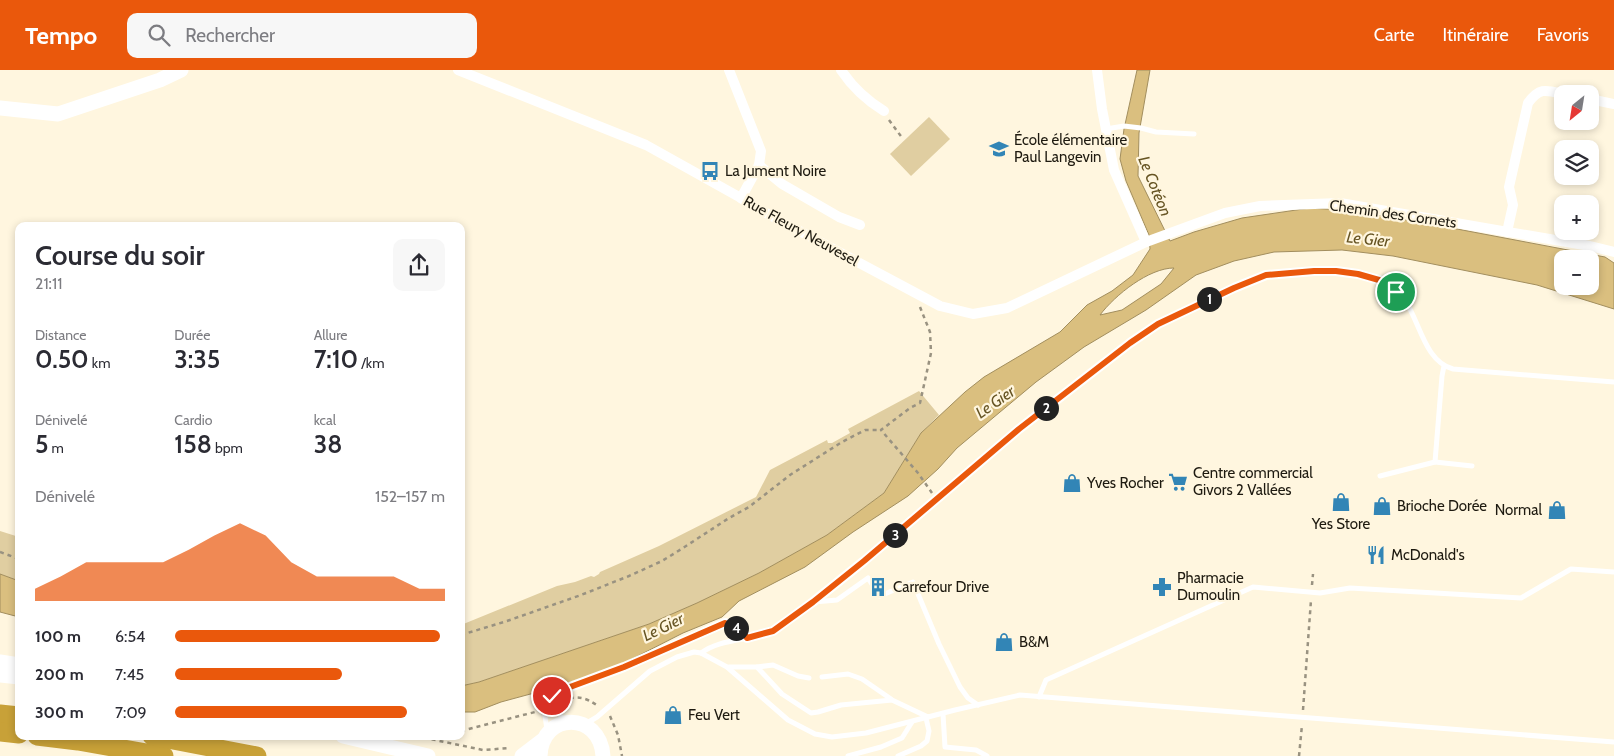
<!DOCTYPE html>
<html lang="fr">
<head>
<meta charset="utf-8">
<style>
  :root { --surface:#fff; --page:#f7f7f7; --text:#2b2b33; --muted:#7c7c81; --accent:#ea580c }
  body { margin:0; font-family:Cabin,sans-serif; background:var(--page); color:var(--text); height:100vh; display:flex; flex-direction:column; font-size:19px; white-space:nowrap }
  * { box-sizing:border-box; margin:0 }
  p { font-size:16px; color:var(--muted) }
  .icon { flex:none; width:28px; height:28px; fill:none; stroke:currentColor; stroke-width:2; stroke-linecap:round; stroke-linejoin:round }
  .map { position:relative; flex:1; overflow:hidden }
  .details { position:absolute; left:15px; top:152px; width:450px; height:518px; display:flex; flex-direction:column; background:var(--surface); border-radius:10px; box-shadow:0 2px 8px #0003 }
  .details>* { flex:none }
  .needle { width:32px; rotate:210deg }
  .controls { position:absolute; left:1554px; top:15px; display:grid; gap:10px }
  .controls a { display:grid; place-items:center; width:45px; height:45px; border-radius:10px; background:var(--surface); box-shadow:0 2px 8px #0003; font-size:25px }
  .pin { position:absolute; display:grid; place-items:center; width:42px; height:42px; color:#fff; margin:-21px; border:2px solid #fff; border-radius:50%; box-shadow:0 1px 5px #0007 }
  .km { position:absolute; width:25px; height:25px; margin:-12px; border-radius:50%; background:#222; color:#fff; font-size:14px; line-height:25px; text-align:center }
  .round { display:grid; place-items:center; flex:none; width:52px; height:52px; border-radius:10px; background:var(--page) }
  .head { display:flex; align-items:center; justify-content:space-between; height:85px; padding:0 20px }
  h1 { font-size:28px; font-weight:600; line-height:38px }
  .metrics { display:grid; grid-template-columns:repeat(3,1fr); gap:8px; height:85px; padding:5px 20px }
  .metrics div { display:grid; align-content:center }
  .metrics b { font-size:25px; font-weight:600 }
  .metrics small { font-size:14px; font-weight:400 }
  .metrics p { font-size:14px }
  .chart { height:140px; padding:10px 20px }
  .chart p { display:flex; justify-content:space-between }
  .chart svg { width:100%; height:90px; margin-top:5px; fill:var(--accent); opacity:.7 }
  ul { padding:0 20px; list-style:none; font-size:16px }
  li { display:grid; grid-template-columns:80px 60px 1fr; align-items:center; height:38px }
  li i { height:12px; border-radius:6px; background:var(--accent) }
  header { display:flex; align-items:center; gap:30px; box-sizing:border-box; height:70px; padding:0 25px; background:var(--accent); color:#fff }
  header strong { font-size:24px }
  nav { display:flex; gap:28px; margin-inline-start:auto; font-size:18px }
  .search { width:350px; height:45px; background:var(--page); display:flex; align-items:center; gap:12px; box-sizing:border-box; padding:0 18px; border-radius:10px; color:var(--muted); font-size:19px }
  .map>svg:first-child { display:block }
</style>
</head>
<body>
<header>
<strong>Tempo</strong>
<div class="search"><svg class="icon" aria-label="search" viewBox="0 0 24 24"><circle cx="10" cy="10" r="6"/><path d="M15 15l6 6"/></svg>Rechercher</div>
<nav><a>Carte</a><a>Itinéraire</a><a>Favoris</a></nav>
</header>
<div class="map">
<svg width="1614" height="686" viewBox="0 0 1614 686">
  <rect width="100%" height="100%" fill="#fff6df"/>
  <!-- green -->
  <g fill="#e0cea1">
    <polygon points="929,47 950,69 911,106 890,84"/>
    <polygon points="919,321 939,345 921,363 884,423 827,465 759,503 697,533 649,554 479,612 461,616 461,555 557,516 575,512 591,506 594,507 599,504 600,502 659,476 756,427 770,400 827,370 828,373 832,373 850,363 848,359"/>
    <polygon points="0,461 19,467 19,511 0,504"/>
  </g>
  <!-- water -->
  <g fill="#dabf7f" stroke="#a28e5e" fill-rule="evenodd">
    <path d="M1137 0H1150L1139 63 1138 106 1170 171 1194 162 1242 148 1310 138 1356 141 1457 159 1605 187 1614 193V239L1537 215 1393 186 1342 180 1274 182 1234 191 1196 205 1146 240 1084 277 1036 312 957 378 938 399 908 426 853 462 805 497 739 531 722 547 683 563 620 595 560 616 501 632 475 642H461V616L479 612 649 554 697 533 759 503 827 465 884 423 921 363 965 322 984 307 1060 262 1087 235 1112 221 1133 205 1150 179 1149 165 1126 111 1120 89 1124 59ZM1562 189H1590V216H1562ZM1174 198 1161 214 1122 240 1100 245C1115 225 1149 198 1174 198Z"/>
    <polygon points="0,504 19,511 19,547 0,542"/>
  </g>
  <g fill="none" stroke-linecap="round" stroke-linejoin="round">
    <!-- path -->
    <g stroke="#999281" stroke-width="2.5" stroke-dasharray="4 4" stroke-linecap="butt">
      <polyline points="889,50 903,69"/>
      <polyline points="920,237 930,262 931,283 920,333 910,338 881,360 918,403 932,423"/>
      <polyline points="0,482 19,489"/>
      <polyline points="1312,515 1313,504"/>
      <polyline points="461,565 507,551 581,525 629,506 662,491 683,478 729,448 749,437 790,405 842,372 865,360 881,360"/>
      <polyline points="554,625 570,617 624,597 725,553 740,560"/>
      <path d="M562 631C577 625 585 627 598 636"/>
      <polyline points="1303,640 1311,530"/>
      <polyline points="610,646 618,665 622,686"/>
      <polyline points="461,661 535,642"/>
      <polyline points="416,666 483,680 510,678"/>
      <polyline points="432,668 440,666"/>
      <polyline points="1299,686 1302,655"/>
    </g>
    <!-- lane -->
    <g stroke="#fff" stroke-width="5">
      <polyline points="1106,59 1124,56 1141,58 1156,62 1194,64"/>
      <polyline points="1435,392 1472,396"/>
      <polyline points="1380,406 1435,392 1442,306 1444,296"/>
      <polyline points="814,532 837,530 868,508 880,526 913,512 939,574 960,617 968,628 978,635"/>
      <path d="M701 583C720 569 745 571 767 563 783 558 799 543 813 532 898 466 977 392 1062 326 1088 306 1112 284 1139 266 1160 252 1182 242 1205 231 1223 222 1244 210 1264 206 1293 199 1327 199 1356 203 1374 206 1393 215 1404 229 1420 251 1424 291 1453 299L1614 312"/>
      <polyline points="729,597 757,597 782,624 811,643 818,642 841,635 892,630 928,647"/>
      <polyline points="757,597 773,595 798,606 809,608"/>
      <polyline points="822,607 848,604 862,609 891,629"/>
      <polyline points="1039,627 1046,610 1253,517 1320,523 1350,518 1521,528 1571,499 1614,502"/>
      <polyline points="943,644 945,677 976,680 987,686"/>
      <polyline points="587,653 597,647 650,601 677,587 694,582 701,583 727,597 788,650 815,664 832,667 866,663 955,640 1020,625 1614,672"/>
      <polyline points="547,660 544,639 546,628 555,635 564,652"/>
      <polyline points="848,686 881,677 902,668 912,652"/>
      <polyline points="898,686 921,676 927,671 929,661 926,648"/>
    </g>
    <!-- street -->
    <g stroke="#fff" stroke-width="10">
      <polyline points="458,0 646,75 741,128 749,134 940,236 973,244 1007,238 1146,172 1225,143 1260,136 1340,133 1590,176 1614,182"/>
      <polyline points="729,0 761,81 759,95 741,128"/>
      <path d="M841 0C853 18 866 30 884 41"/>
      <polyline points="1097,0 1102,39 1114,100 1146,172"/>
      <polyline points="1590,29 1614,34"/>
      <polyline points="759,95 782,114 839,147 860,155"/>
      <path d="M1507 162 1513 135 1509 117 1528 33C1540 17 1546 20 1563 24"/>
    </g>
    <!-- secondary -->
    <g stroke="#fff" stroke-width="15">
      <polyline points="0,38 58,44 160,10 181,0"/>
      <polyline points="0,592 19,595"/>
      <polyline points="0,605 19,607"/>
      <polyline points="343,666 428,686"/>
      <polyline points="522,686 543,670"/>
      <path d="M540 686C542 641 600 641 603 686"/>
    </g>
    <!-- highway -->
    <g stroke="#c8a138" stroke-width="19">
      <polyline points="0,644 19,646"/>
      <polyline points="0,662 19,664"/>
      <polyline points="37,666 78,671 164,686"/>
      <polyline points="152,666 257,686"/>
    </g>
  </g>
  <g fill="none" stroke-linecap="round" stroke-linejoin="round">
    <!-- route casing -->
    <g stroke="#fff" stroke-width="10">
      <polyline id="route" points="552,626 570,617 624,597 725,553 740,559 747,568 773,561 813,532 864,491 1019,359 1130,273 1158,254 1234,218 1266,205 1314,201 1336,201 1358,204 1379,210 1396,222"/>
    </g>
    <!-- route -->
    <use href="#route" stroke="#ea580c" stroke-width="6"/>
  </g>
  <!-- icons -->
  <defs>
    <g id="school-bare" transform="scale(1.5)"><path d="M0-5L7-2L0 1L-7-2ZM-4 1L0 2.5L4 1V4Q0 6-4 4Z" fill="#3285b6" stroke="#fff6df" stroke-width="2.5" paint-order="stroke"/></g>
    <g id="bus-bare" transform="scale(1.5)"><path d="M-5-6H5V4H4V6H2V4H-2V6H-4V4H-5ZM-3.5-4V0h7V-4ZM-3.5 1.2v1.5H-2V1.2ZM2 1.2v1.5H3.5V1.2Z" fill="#3285b6" stroke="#fff6df" stroke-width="2.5" paint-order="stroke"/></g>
    <g id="supermarket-bare" transform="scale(1.5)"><path d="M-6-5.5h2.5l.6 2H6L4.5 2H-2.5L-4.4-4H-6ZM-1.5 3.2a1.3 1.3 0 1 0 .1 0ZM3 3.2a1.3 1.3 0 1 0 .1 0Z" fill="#3285b6" stroke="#fff6df" stroke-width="2.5" paint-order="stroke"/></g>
    <g id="shop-bare" transform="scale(1.5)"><path d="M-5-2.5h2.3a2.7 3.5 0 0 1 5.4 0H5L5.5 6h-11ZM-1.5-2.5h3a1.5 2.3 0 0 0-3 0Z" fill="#3285b6" stroke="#fff6df" stroke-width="2.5" paint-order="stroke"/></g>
    <g id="restaurant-bare" transform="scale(1.5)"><path d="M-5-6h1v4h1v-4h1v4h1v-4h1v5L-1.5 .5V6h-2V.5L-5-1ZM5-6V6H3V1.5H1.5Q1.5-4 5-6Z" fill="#3285b6" stroke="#fff6df" stroke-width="2.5" paint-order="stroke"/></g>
    <g id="building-bare" transform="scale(1.5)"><path d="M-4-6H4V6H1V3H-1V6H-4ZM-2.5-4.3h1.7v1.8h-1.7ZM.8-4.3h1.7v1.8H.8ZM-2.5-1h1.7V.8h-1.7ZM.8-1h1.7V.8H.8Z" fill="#3285b6" stroke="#fff6df" stroke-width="2.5" paint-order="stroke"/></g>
    <g id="pharmacy-bare" transform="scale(1.5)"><path d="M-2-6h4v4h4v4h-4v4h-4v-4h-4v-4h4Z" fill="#3285b6" stroke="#fff6df" stroke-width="2.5" paint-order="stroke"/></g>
  </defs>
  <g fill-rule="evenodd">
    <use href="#school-bare" x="999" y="79"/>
    <use href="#bus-bare" x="710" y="101"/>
    <use href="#supermarket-bare" x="1178" y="412"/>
    <use href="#shop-bare" x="1072" y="413"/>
    <use href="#shop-bare" x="1341" y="432"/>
    <use href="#shop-bare" x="1382" y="436"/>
    <use href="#shop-bare" x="1557" y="440"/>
    <use href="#restaurant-bare" x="1376" y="485"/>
    <use href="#building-bare" x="878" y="517"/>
    <use href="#pharmacy-bare" x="1162" y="517"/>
    <use href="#shop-bare" x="1004" y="572"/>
    <use href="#shop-bare" x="673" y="645"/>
  </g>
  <g text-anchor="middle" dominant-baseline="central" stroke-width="4.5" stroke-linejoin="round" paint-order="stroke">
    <!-- poi labels -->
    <g font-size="15" fill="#1e1a10" stroke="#fff6df" text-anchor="start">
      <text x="1014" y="70">École élémentaire<tspan x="1014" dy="17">Paul Langevin</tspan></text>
      <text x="725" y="101">La Jument Noire</text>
      <text x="1193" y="403">Centre commercial<tspan x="1193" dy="17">Givors 2 Vallées</tspan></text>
      <text x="1087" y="413">Yves Rocher</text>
      <text x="1397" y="436">Brioche Dorée</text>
      <text x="1542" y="440" text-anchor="end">Normal</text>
      <text x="1341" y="454" text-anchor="middle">Yes Store</text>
      <text x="1391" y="485">McDonald's</text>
      <text x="1177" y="508">Pharmacie<tspan x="1177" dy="17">Dumoulin</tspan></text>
      <text x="893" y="517">Carrefour Drive</text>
      <text x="1019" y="572">B&amp;M</text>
      <text x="688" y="645">Feu Vert</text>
    </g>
    <!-- street labels -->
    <g font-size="15" fill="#1e1a10" stroke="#fff6df">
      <text transform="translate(1393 144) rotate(8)">Chemin des Cornets</text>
      <text transform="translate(801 161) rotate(29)">Rue Fleury Neuvesel</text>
    </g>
    <!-- water labels -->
    <g font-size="16" font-style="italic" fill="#665423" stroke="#fff6df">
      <text transform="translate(1155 116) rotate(68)">Le Cotéon</text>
      <text transform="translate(1368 169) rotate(6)">Le Gier</text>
      <text transform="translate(995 332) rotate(-35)">Le Gier</text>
      <text transform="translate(663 557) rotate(-26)">Le Gier</text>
    </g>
  </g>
</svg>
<div class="controls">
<a><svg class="needle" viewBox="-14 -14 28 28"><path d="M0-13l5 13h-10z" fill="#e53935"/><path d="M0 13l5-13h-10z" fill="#7c7c81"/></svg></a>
<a><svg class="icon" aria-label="layers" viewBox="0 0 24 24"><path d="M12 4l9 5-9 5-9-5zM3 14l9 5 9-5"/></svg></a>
<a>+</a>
<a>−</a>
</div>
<div class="pin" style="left:1396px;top:222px;background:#1e9e55"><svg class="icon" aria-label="arrive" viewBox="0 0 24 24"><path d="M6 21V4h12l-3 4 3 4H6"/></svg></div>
<div class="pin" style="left:552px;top:626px;background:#d93025"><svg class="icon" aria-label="check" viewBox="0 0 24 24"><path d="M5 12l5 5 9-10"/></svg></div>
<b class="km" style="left:1209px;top:229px">1</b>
<b class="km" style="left:1046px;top:338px">2</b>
<b class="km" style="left:895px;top:465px">3</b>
<b class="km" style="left:736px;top:558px">4</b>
<section class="details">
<div class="head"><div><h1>Course du soir</h1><p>21:11</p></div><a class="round"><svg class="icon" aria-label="share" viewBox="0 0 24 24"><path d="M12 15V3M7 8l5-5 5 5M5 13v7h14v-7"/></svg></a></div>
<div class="metrics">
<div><p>Distance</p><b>0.50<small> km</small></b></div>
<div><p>Durée</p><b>3:35</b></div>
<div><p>Allure</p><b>7:10<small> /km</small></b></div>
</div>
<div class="metrics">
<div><p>Dénivelé</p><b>5<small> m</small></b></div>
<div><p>Cardio</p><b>158<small> bpm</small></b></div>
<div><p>kcal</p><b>38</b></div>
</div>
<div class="chart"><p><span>Dénivelé</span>152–157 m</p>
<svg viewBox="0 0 160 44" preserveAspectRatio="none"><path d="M0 44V38L10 32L20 25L30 25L40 25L50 25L60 19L70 12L80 6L90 12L100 25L110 32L120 32L130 32L140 32L150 38L160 38V44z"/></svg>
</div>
<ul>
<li><b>100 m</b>6:54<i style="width:98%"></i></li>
<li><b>200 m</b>7:45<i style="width:62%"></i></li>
<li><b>300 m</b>7:09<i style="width:86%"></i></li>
</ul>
</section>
</div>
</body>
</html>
